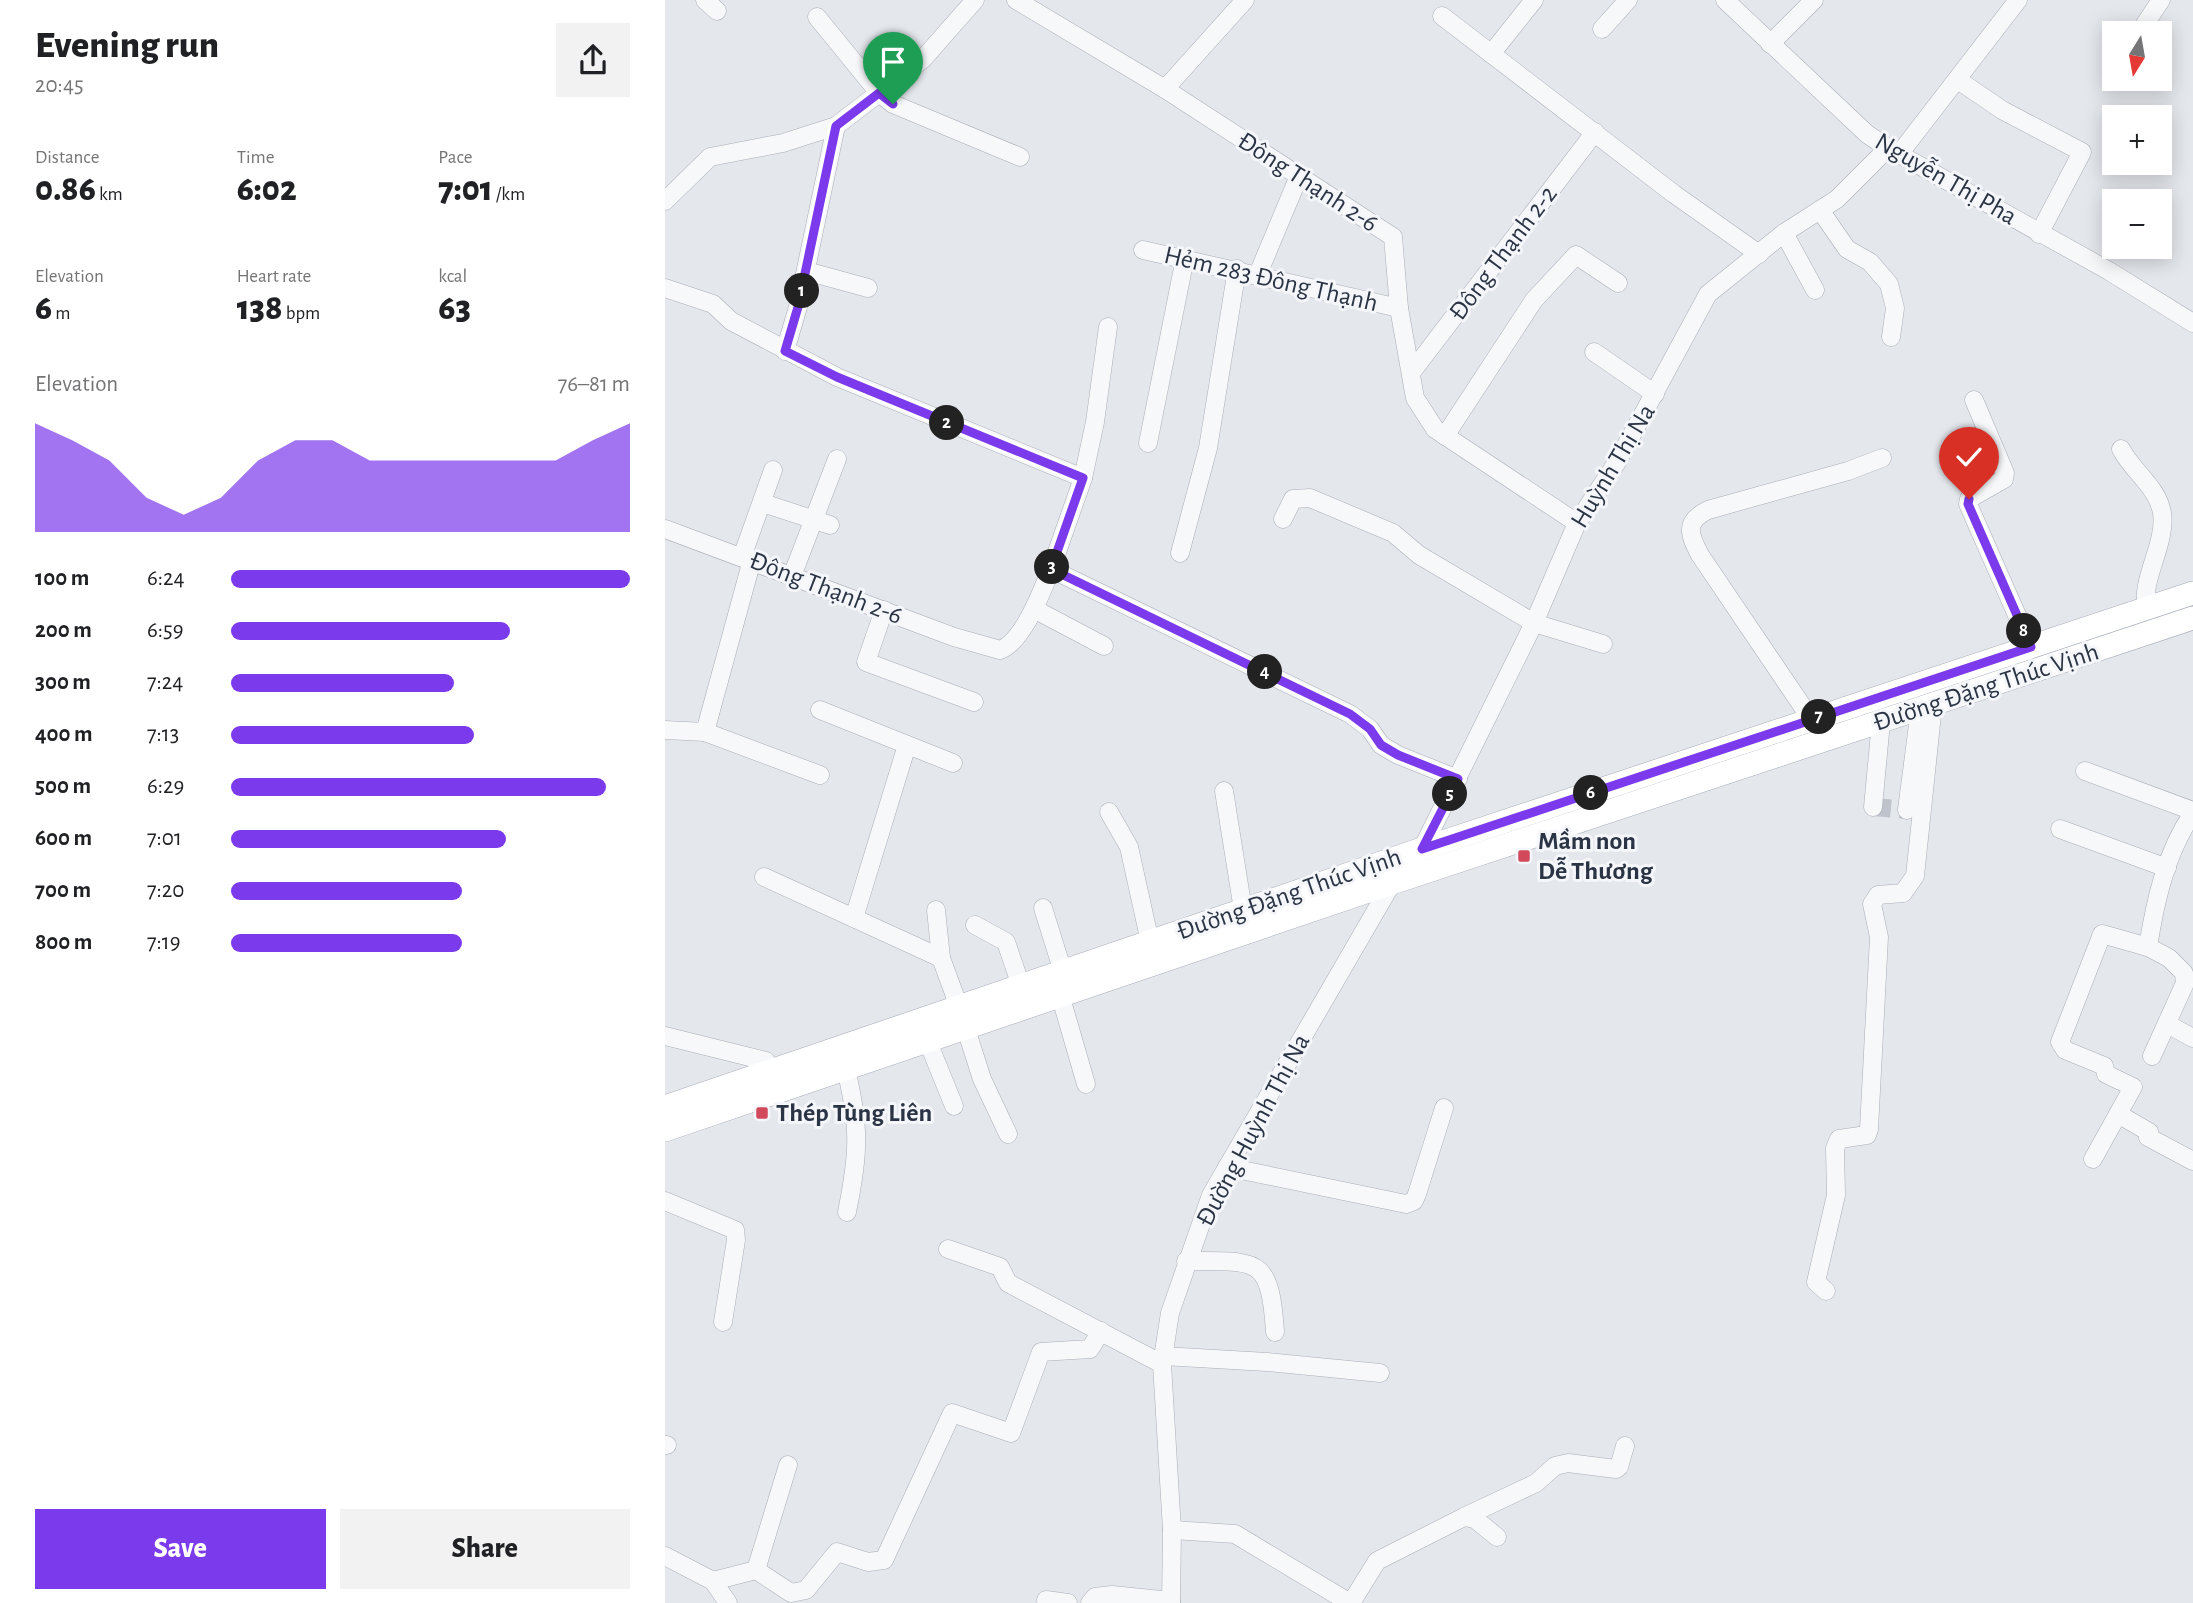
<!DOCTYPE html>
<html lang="en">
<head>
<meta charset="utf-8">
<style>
  :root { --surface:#fff; --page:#f2f2f2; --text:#202124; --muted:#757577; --accent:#7c3aed }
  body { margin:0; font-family:"Alegreya Sans",sans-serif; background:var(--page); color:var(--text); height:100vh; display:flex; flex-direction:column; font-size:26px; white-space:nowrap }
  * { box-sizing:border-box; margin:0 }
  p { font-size:23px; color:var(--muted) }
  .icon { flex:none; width:38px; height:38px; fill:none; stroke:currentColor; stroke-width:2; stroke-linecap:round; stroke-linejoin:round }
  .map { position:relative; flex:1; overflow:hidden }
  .sheet { display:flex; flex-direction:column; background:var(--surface); width:665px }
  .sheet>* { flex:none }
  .needle { width:46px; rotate:191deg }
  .tools { position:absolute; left:1437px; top:21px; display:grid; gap:14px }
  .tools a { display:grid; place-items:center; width:70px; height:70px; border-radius:0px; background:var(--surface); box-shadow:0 4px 18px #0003; font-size:35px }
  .pin { position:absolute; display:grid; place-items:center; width:60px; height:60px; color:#fff; margin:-72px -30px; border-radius:50% 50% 50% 0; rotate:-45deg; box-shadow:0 0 7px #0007 }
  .pin .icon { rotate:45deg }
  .km { position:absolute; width:35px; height:35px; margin:-18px; border-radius:50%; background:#222; color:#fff; font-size:19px; line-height:35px; text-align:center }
  .round { display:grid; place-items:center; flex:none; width:74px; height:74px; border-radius:0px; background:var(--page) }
  .overview { display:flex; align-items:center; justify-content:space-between; height:119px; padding:0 35px }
  h1 { font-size:38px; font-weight:800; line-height:52px }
  .stats { display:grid; grid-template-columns:repeat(3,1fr); gap:10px; height:119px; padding:7px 35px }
  .stats div { display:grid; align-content:center }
  .stats b { font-size:35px; font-weight:800 }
  .stats small { font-size:19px; font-weight:400 }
  .stats p { font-size:19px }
  .chart { height:196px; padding:14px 35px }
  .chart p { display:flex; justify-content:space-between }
  .chart svg { width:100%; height:126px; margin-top:7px; fill:var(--accent); opacity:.7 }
  .primary-button { display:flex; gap:14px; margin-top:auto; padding:14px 35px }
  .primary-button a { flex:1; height:80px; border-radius:0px; background:var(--accent); color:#fff; font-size:28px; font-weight:800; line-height:80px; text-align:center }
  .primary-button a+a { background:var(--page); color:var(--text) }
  ul { padding:0 35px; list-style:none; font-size:23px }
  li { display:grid; grid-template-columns:112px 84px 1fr; align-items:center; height:52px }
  li i { height:18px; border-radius:9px; background:var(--accent) }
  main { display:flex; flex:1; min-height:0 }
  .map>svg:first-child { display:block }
</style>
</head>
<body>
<main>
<section class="sheet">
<div class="overview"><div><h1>Evening run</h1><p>20:45</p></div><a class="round"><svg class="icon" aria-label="share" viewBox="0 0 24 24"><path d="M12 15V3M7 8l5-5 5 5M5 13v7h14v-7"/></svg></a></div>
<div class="stats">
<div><p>Distance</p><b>0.86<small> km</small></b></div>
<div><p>Time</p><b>6:02</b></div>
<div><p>Pace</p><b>7:01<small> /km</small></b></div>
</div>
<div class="stats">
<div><p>Elevation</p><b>6<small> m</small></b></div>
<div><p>Heart rate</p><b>138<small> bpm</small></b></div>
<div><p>kcal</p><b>63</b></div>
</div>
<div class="chart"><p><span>Elevation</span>76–81 m</p>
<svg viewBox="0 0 160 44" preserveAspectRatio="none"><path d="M0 44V6L10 12L20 19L30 32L40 38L50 32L60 19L70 12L80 12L90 19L100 19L110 19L120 19L130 19L140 19L150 12L160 6V44z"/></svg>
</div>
<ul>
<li><b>100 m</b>6:24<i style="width:100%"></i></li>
<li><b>200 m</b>6:59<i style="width:70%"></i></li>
<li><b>300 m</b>7:24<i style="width:56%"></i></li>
<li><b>400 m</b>7:13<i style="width:61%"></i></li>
<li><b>500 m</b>6:29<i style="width:94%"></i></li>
<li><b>600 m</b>7:01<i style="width:69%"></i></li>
<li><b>700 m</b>7:20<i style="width:58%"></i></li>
<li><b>800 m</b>7:19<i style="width:58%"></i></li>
</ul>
<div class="primary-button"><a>Save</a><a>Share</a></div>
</section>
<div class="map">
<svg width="1528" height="1603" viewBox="0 0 1528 1603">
  <rect width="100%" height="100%" fill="#e4e7ec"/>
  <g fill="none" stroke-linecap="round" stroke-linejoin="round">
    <!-- minor-tunnel -->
    <polyline stroke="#bfc3cb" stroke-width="18" stroke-dasharray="18 9" stroke-linecap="butt" points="1208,807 1242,810"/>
    <!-- minor casing -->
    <g stroke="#a9aeb7" stroke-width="19">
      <g id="minor">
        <polyline points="40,0 52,11"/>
        <polyline points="351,0 500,89 728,237 734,308 750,398 770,429 912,523"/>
        <polyline points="1060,0 1202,134 1223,148 1444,271 1528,323"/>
        <polyline points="777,16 1009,194 1094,254"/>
        <polyline points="152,17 214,93 228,104 355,157"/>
        <polyline points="937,29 963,0"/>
        <polyline points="1474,33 1496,0"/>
        <polyline points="1105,44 1149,0"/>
        <polyline points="826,54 869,0"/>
        <polyline points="1293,80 1337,110 1417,152 1374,234"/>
        <polyline points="500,89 580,0"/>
        <polyline points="1235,153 1353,0"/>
        <polyline points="0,201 45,157 118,143 171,126 258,59 310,0"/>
        <polyline points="1155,210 1182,249 1205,262 1224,284 1230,308 1226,337"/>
        <polyline points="1119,233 1150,290"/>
        <polyline points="478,250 734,308"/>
        <polyline points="141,271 203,288"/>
        <polyline points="593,274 634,176"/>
        <polyline points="0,288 48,304 66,321 172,377 418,478"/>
        <polyline points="443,327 430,422 418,478 386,569 685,714 705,729 716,745 733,755 793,779"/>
        <polyline points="120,351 133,307 171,126"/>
        <polyline points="929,352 990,394"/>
        <polyline points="746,373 930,132"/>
        <polyline points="1309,400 1340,473 1339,479 1304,499 1303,504 1366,647"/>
        <polyline points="780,436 869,300 911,255 953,283"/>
        <polyline points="483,443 520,258"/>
        <path d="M1456 449C1467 471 1493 487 1497 513 1502 544 1473 584 1483 608"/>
        <polyline points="98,503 165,525"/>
        <polyline points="618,519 628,499 645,498 728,533 754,555 869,623 938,644"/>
        <path d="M0 529 289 637 335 650C358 642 377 591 386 569"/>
        <polyline points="515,553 543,448 572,269"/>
        <polyline points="77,557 108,470"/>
        <polyline points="127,576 172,459"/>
        <polyline points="369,609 439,646"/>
        <polyline points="219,610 201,662 309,702"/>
        <polyline points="155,710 288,763"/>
        <path d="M1146 719 1035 555C1024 534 1019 522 1043 510L1183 471 1217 458"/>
        <polyline points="0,730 40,732 87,560"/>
        <polyline points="40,732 155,775"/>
        <polyline points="1420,771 1528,811"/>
        <polyline points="559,791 578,910"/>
        <polyline points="1208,807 1216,722"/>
        <polyline points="1242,810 1255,709"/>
        <polyline points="444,812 464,847 485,942"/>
        <polyline points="1395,829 1502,868"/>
        <polyline points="757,849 869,623 912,523 952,462 1043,294 1119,233 1172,199 1223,148"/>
        <polyline points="99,877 276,958 294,1007"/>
        <polyline points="378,908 398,972"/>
        <polyline points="271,910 276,958"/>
        <polyline points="189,918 242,745"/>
        <polyline points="310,925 341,942 356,986"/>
        <polyline points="396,998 421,1084"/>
        <polyline points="1504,1025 1528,1038"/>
        <polyline points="301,1029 317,1079 343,1134"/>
        <polyline points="0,1036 101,1061 106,1070"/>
        <polyline points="263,1042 289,1106"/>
        <path d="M1487 1056 1520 983 1519 973 1504 958 1483 947C1490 902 1501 852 1528 813"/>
        <path d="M181 1069C195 1128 194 1153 182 1212"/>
        <polyline points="1453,1114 1484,1132 1483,1137 1528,1161"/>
        <polyline points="1428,1159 1468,1087 1441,1074 1439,1066 1400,1050 1395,1042 1437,934 1483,947"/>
        <polyline points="562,1167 741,1204 749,1201 752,1194 779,1108"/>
        <polyline points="0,1201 70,1230 71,1240 58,1322"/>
        <polyline points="283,1249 335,1267 343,1283 497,1364"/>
        <path d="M521 1261C592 1262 605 1254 610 1332"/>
        <polyline points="1161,1291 1151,1282 1171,1195 1170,1148 1174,1139 1202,1135 1204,1129 1214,937 1207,904 1213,895 1238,893 1250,876 1268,705"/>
        <polyline points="498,1356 602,1362 715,1373"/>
        <polyline points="0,1445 2,1445"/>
        <polyline points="799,1517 871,1483 890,1466 903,1463 951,1469 954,1467 960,1446"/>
        <polyline points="507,1530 570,1534 685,1603"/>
        <polyline points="0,1556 48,1581 63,1603"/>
        <polyline points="91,1570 123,1465"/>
        <polyline points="48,1581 91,1570 126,1593 141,1590 172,1552 203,1562 219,1560 287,1413 346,1433 376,1352 425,1349 436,1331"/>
        <polyline points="381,1600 403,1603"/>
        <polyline points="425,1603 430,1597 447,1595 506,1601"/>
        <polyline points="506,1603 507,1530 497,1364 505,1313 546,1195 727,883"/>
        <polyline points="686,1603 712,1561 799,1517 810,1519 832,1537"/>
      </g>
    </g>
    <!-- major casing -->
    <g stroke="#a3abb8" stroke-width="24">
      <g id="major">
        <polyline points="0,1107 757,849 1528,593"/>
        <polyline points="0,1130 727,883 1528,618"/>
      </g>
    </g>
    <!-- minor -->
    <use href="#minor" stroke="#f7f8fa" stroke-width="18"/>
    <!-- major -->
    <use href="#major" stroke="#fff" stroke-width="23"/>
  </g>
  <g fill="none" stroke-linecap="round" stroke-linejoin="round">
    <!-- route casing -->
    <g stroke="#fff" stroke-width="14">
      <polyline id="route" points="228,104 214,93 171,126 133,307 120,351 172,377 418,478 386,569 685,714 705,729 716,745 733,755 793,779 757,849 1366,647 1303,504 1304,499"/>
    </g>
    <!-- route -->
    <use href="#route" stroke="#7c3aed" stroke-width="9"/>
  </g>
  <!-- markers -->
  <g fill="#d1495b" stroke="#f4f6f9" stroke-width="2.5">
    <rect x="852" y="849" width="14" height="14" rx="3.5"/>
    <rect x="90" y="1106" width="14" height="14" rx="3.5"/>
  </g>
  <g text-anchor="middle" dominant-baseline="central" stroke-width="6" stroke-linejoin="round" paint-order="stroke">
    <!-- street labels -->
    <g font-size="26" fill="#2b3445" stroke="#f4f6f9">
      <text transform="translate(1281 179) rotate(30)">Nguyễn Thị Pha</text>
      <text transform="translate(643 182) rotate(33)">Đông Thạnh 2-6</text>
      <text transform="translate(838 253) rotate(-53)">Đông Thạnh 2-2</text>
      <text transform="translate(606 279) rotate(13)">Hẻm 283 Đông Thạnh</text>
      <text transform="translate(948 466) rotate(-59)">Huỳnh Thị Na</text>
      <text transform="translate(161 588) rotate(21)">Đông Thạnh 2-6</text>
      <text transform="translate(1321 687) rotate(-18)">Đường Đặng Thúc Vịnh</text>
      <text transform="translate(624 894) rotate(-19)">Đường Đặng Thúc Vịnh</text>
      <text transform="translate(588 1130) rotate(-62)">Đường Huỳnh Thị Na</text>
    </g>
    <!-- poi labels -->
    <g font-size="26" font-weight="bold" fill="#2b3445" stroke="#f4f6f9" text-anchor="start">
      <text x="873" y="841">Mầm non<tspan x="873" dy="30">Dễ Thương</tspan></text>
      <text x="111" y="1113">Thép Tùng Liên</text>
    </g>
  </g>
</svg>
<div class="tools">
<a><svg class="needle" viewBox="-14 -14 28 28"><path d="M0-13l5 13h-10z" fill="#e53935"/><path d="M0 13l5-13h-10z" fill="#757577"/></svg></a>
<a>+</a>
<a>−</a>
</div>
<div class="pin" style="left:228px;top:104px;background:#1e9e55"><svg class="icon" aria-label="arrive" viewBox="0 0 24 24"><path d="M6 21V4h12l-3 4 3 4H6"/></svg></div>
<div class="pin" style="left:1304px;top:499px;background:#d93025"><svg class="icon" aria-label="check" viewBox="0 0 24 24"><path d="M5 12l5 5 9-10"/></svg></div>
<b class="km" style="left:137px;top:291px">1</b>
<b class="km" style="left:282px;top:423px">2</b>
<b class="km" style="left:387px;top:567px">3</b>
<b class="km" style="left:600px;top:672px">4</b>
<b class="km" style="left:785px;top:794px">5</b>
<b class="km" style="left:926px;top:793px">6</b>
<b class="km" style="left:1154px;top:717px">7</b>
<b class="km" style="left:1359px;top:631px">8</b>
</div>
</main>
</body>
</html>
